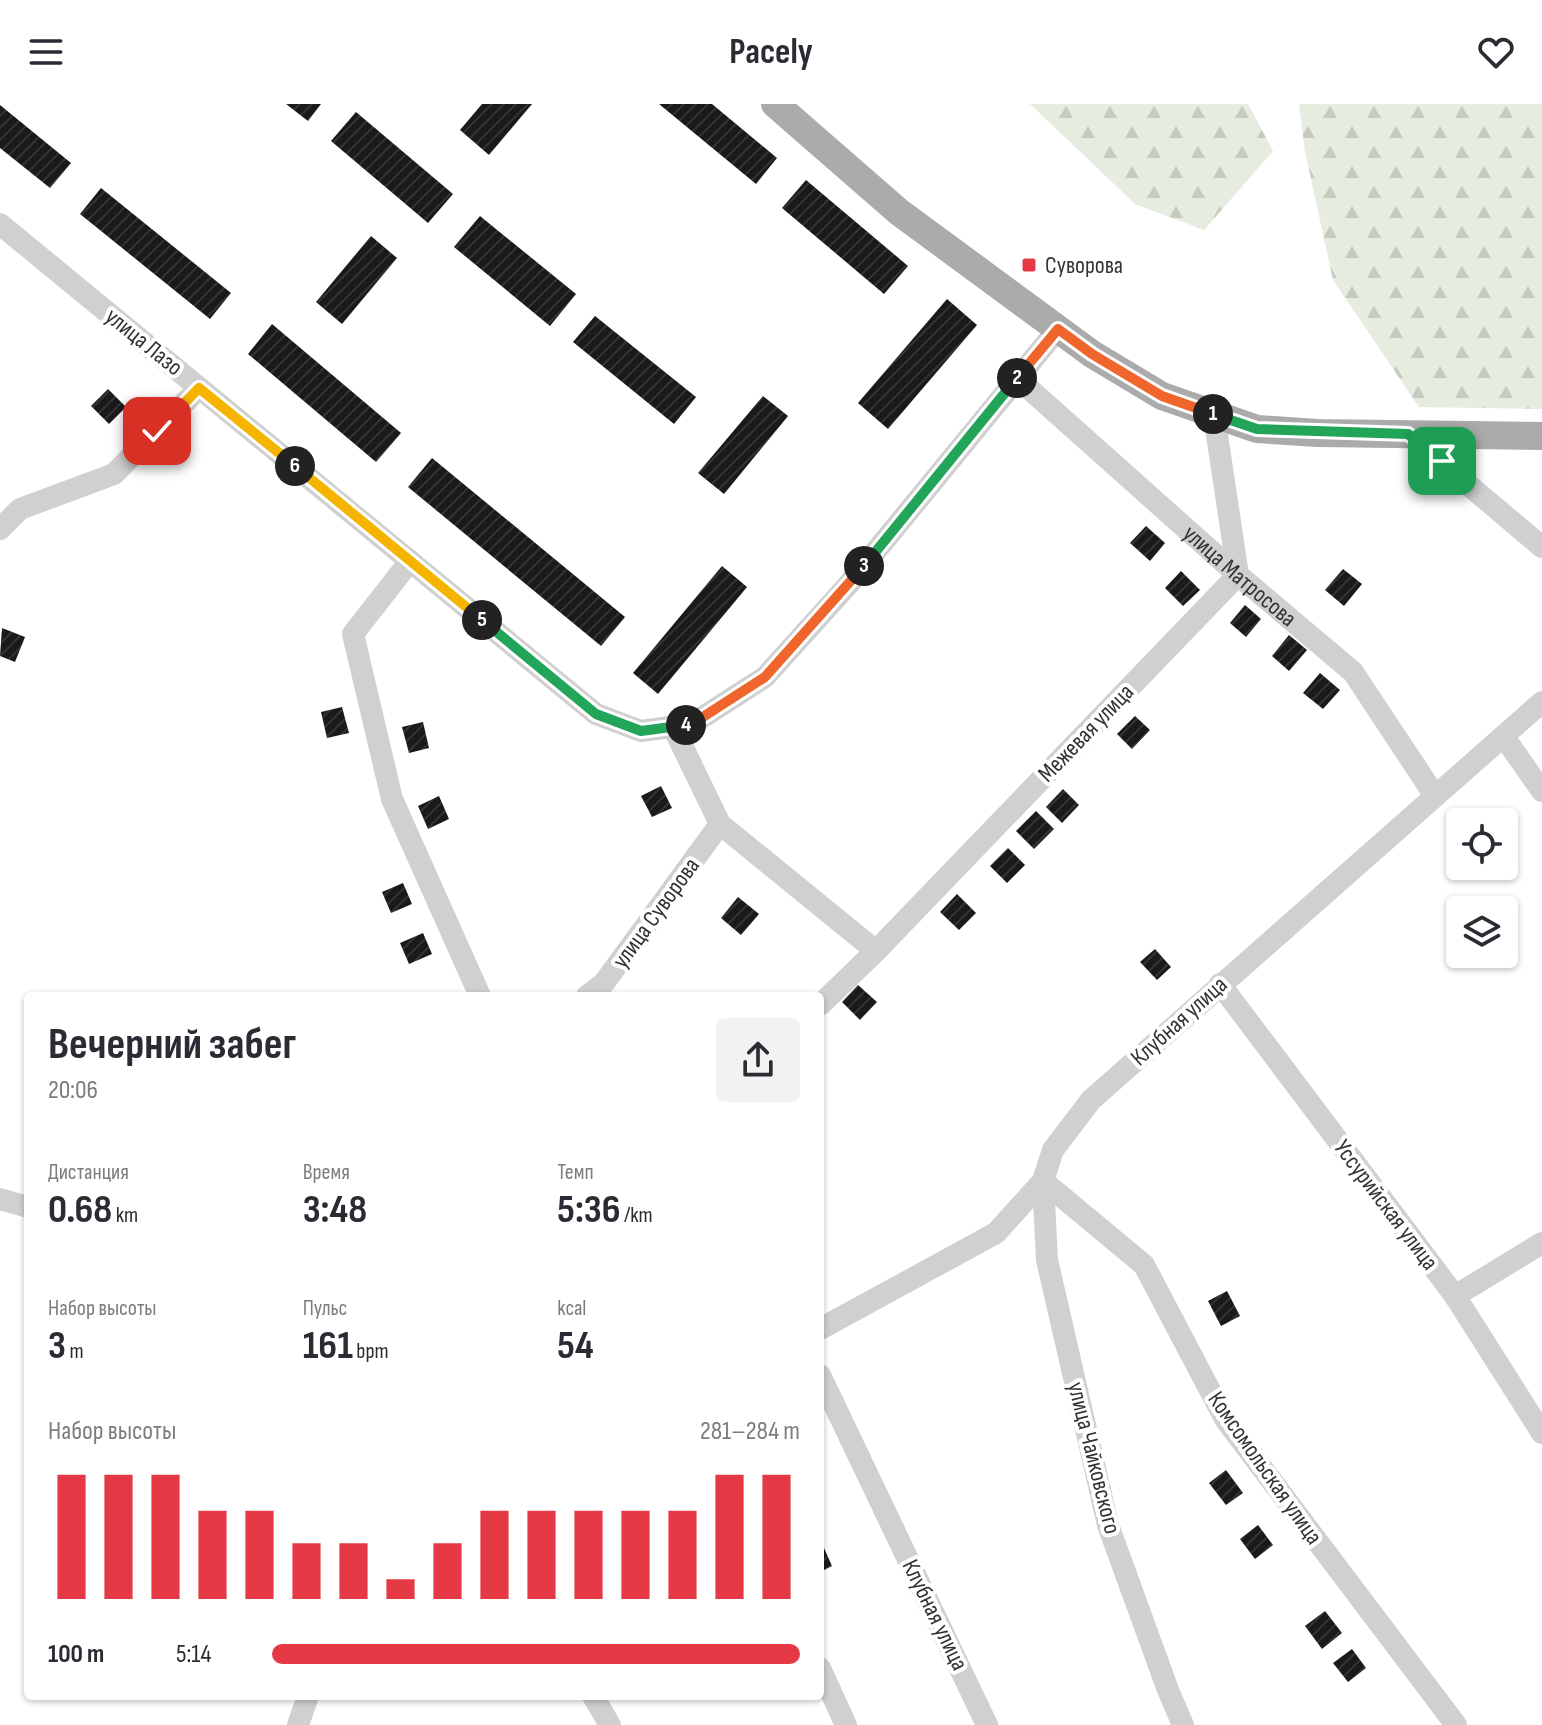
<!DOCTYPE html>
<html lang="ru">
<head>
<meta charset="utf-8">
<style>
  :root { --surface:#fff; --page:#f2f2f3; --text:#2b2b33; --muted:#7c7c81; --accent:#e63946 }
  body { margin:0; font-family:"Sofia Sans Condensed",sans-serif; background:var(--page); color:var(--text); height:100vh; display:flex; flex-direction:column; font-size:30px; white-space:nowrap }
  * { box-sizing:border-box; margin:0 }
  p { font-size:26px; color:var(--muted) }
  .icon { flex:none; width:44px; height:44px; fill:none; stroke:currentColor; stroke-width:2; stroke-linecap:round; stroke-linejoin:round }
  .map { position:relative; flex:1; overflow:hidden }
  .details { position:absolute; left:24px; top:888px; width:800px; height:708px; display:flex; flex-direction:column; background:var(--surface); border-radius:8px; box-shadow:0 2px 6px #0004 }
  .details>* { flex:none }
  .fabs { position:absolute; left:1446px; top:704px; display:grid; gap:16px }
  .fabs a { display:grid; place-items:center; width:72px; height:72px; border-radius:8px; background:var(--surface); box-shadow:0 2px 6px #0004; font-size:40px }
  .pin { position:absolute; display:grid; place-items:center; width:68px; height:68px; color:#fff; margin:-34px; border-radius:16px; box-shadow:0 4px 12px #0006 }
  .km { position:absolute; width:40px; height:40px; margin:-20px; border-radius:50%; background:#222; color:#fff; font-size:22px; line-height:40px; text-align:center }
  .round { display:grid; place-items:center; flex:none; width:84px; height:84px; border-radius:8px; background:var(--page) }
  .overview { display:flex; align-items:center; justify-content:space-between; height:136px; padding:0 24px }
  h1 { font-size:44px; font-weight:700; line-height:60px }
  .stats { display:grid; grid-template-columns:repeat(3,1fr); gap:12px; height:136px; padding:8px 24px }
  .stats div { display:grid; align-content:center }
  .stats b { font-size:40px; font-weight:700 }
  .stats small { font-size:22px; font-weight:400 }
  .stats p { font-size:22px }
  .chart { height:224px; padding:16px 24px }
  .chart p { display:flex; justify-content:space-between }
  .chart svg { width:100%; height:144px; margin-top:8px; stroke:var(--accent); stroke-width:6 }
  ul { padding:0 24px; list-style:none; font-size:26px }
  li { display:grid; grid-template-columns:128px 96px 1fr; align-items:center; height:60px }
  li i { height:20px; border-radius:10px; background:var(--accent) }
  header { display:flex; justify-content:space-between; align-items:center; height:104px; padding:0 24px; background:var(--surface); font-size:36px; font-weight:700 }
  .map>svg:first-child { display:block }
</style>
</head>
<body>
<header><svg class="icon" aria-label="menu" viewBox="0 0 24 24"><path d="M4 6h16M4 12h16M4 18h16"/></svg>Pacely<svg class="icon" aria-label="heart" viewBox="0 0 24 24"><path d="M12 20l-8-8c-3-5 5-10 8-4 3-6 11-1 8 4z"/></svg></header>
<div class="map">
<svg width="1542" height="1621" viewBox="0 0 1542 1621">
  <defs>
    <pattern id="forest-firs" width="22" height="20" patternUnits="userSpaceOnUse" patternTransform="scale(2)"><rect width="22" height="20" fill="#e6ecdf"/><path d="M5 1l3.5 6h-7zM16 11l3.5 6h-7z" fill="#c6cbc0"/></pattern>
    <pattern id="building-hatch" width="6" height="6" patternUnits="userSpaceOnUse" patternTransform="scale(2)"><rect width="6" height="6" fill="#1a1a1a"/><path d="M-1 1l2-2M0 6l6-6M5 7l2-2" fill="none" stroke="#333"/></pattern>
  </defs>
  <rect width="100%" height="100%" fill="#fff"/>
  <!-- forest -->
  <g fill="url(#forest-firs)">
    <polygon points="1030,0 1248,0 1273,47 1204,126 1135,100"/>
    <polygon points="1299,0 1542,0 1542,305 1419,303 1333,176 1305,47"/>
  </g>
  <!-- building -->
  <g fill="url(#building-hatch)">
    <polygon points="286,0 321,0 308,17"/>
    <polygon points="482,0 532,0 489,51 460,26"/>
    <polygon points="659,0 712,0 777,54 756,80"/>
    <polygon points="0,1 71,59 50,84 0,44"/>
    <polygon points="356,8 453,90 428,119 331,37"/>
    <polygon points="806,76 908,162 884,190 782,104"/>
    <polygon points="101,84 231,189 210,215 80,110"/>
    <polygon points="480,112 576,190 550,222 454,143"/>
    <polygon points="371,132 397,154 342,220 316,198"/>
    <polygon points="947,195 977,221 888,325 858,299"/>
    <polygon points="595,212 696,293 674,320 573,238"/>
    <polygon points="272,220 401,329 376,358 248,250"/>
    <polygon points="108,285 126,303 109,320 91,302"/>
    <polygon points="763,292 788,312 724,390 698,369"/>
    <polygon points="432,354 625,513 601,542 408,383"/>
    <polygon points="1146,422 1165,439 1150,457 1130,439"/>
    <polygon points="722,462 747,483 658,590 633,569"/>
    <polygon points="1343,465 1362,480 1344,502 1325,486"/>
    <polygon points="1181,467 1200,486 1183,502 1165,484"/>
    <polygon points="1245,501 1261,515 1246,533 1230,519"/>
    <polygon points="2,524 25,533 15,558 0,552"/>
    <polygon points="1289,531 1307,546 1289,567 1272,552"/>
    <polygon points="1320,569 1340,586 1323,605 1303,589"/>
    <polygon points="342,603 349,629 327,634 321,608"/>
    <polygon points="1135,612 1150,626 1132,645 1117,630"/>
    <polygon points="423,618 429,644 409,649 402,623"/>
    <polygon points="661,682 672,704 652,713 641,692"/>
    <polygon points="1063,685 1079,701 1062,719 1046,703"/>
    <polygon points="439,692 449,715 428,725 418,702"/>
    <polygon points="1036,707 1054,725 1034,745 1016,727"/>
    <polygon points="1008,744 1025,761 1007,779 990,762"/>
    <polygon points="403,779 412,800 391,809 382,788"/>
    <polygon points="957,790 976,809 959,826 940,808"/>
    <polygon points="738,793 759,810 741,831 721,814"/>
    <polygon points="423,829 432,850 409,860 400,839"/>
    <polygon points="1155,845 1171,863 1157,876 1140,858"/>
    <polygon points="858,881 877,898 860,916 842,898"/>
    <polygon points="1227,1187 1240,1212 1221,1222 1208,1197"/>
    <polygon points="1226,1366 1243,1389 1226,1401 1209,1379"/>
    <polygon points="1258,1421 1273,1441 1255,1455 1240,1435"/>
    <polygon points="824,1444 832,1462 820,1468 820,1445"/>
    <polygon points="1325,1507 1342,1529 1322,1545 1305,1522"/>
    <polygon points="1352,1545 1366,1564 1348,1578 1333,1559"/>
  </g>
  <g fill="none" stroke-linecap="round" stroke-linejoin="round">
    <!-- minor -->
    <g stroke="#d0d0d0" stroke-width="22">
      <polyline points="0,120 596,610 641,627 692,620 765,573 848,481 1058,225"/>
      <path id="s1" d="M1017 274 1238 471 1353 568 1435 692"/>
      <polyline points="1408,330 1542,443"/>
      <polyline points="0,425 20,405 114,370 199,284"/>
      <polyline points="410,457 353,530 392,695 480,892"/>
      <polyline points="673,623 720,720 876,847"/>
      <polyline points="1504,633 1542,687"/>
      <polyline points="1220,880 1455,1192 1542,1329"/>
      <polyline points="587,892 604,879 720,720"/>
      <polyline points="820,901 876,847 1238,471 1214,311"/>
      <polyline points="1043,1077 1144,1161 1225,1315 1456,1621"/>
      <polyline points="1043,1077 1047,1156 1108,1421 1168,1586 1183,1621"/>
      <polyline points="0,1095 28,1103"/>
      <polyline points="1455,1192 1542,1139"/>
      <polyline points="820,1225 996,1129 1043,1077 1053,1046 1091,996 1542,598"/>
      <polyline points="820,1271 987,1621"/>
      <polyline points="820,1564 846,1621"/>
      <polyline points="593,1592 610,1621"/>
      <polyline points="298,1621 308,1592"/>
    </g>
    <!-- major -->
    <polyline stroke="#ababab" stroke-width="28" points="775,0 899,108 1092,250 1162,292 1257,325 1318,329 1542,332"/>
  </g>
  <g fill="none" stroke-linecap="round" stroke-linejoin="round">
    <!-- split-1 casing -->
    <g stroke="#fff" stroke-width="16">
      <polyline id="split-1" points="1213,310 1257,325 1408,330 1442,357"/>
    </g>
    <!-- split-2 casing -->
    <g stroke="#fff" stroke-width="16">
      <polyline id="split-2" points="1017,274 1058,225 1092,250 1162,292 1213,310"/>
    </g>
    <!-- split-3 casing -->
    <g stroke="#fff" stroke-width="16">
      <polyline id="split-3" points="864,462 1017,274"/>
    </g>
    <!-- split-4 casing -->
    <g stroke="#fff" stroke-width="16">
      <polyline id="split-4" points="686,621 692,620 765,573 864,462"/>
    </g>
    <!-- split-5 casing -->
    <g stroke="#fff" stroke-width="16">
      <polyline id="split-5" points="482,516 596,610 641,627 686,621"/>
    </g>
    <!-- split-6 casing -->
    <g stroke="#fff" stroke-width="16">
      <polyline id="split-6" points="295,362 482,516"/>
    </g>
    <!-- split-7 casing -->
    <g stroke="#fff" stroke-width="16">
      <polyline id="split-7" points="157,327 199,284 295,362"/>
    </g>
    <!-- split-1 -->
    <use href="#split-1" stroke="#22a559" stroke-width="10"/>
    <!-- split-2 -->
    <use href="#split-2" stroke="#f0652b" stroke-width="10"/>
    <!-- split-3 -->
    <use href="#split-3" stroke="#22a559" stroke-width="10"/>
    <!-- split-4 -->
    <use href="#split-4" stroke="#f0652b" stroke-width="10"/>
    <!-- split-5 -->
    <use href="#split-5" stroke="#22a559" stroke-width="10"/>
    <!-- split-6 -->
    <use href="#split-6" stroke="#f5b400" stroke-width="10"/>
    <!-- split-7 -->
    <use href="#split-7" stroke="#f5b400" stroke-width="10"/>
  </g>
  <!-- markers -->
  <rect fill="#e63946" stroke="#fff" stroke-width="3" x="1021" y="153" width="16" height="16" rx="4"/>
  <g text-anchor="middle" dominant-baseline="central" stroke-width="8" stroke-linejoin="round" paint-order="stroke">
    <!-- poi labels -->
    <g font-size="24" fill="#333" stroke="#fff" text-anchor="start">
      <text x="1045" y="161">Суворова</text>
    </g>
    <!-- street labels -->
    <g font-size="24" fill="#333" stroke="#fff">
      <text transform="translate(144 238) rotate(39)">улица Лазо</text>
      <text stroke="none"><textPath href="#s1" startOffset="298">улица Матросова</textPath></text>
      <text transform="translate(1086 629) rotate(-46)">Межевая улица</text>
      <text transform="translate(656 809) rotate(-54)">улица Суворова</text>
      <text transform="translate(1179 917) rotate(-42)">Клубная улица</text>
      <text transform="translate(1386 1101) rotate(53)">Уссурийская улица</text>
      <text transform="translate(1094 1354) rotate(76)">улица Чайковского</text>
      <text transform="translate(1265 1364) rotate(55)">Комсомольская улица</text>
      <text transform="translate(935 1511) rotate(64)">Клубная улица</text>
    </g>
  </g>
</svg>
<div class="fabs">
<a><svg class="icon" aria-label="locate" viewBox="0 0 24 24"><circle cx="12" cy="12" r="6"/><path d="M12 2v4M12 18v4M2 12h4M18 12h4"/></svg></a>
<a><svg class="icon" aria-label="layers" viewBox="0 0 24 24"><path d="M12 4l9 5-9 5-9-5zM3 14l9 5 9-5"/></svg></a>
</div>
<div class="pin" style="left:1442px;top:357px;background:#1e9e55"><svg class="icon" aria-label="arrive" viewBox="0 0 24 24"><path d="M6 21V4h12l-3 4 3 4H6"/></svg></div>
<div class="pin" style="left:157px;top:327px;background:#d93025"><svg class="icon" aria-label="check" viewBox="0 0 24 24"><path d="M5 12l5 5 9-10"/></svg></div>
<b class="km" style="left:1213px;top:310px">1</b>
<b class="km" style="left:1017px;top:274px">2</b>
<b class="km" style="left:864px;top:462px">3</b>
<b class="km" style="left:686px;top:621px">4</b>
<b class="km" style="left:482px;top:516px">5</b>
<b class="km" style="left:295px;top:362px">6</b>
<section class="details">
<div class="overview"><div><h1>Вечерний забег</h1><p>20:06</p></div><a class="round"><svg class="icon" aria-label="share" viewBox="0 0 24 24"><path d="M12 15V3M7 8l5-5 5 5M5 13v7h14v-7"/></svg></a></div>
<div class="stats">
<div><p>Дистанция</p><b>0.68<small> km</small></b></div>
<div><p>Время</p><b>3:48</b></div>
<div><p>Темп</p><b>5:36<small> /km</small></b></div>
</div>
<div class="stats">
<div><p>Набор высоты</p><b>3<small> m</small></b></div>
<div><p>Пульс</p><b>161<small> bpm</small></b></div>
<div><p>kcal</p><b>54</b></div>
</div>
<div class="chart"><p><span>Набор высоты</span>281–284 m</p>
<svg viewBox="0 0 160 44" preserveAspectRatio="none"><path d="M5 44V6M15 44V6M25 44V6M35 44V17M45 44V17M55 44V27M65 44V27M75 44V38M85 44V27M95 44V17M105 44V17M115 44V17M125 44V17M135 44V17M145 44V6M155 44V6"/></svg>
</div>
<ul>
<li><b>100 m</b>5:14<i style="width:100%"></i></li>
</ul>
</section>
</div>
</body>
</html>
